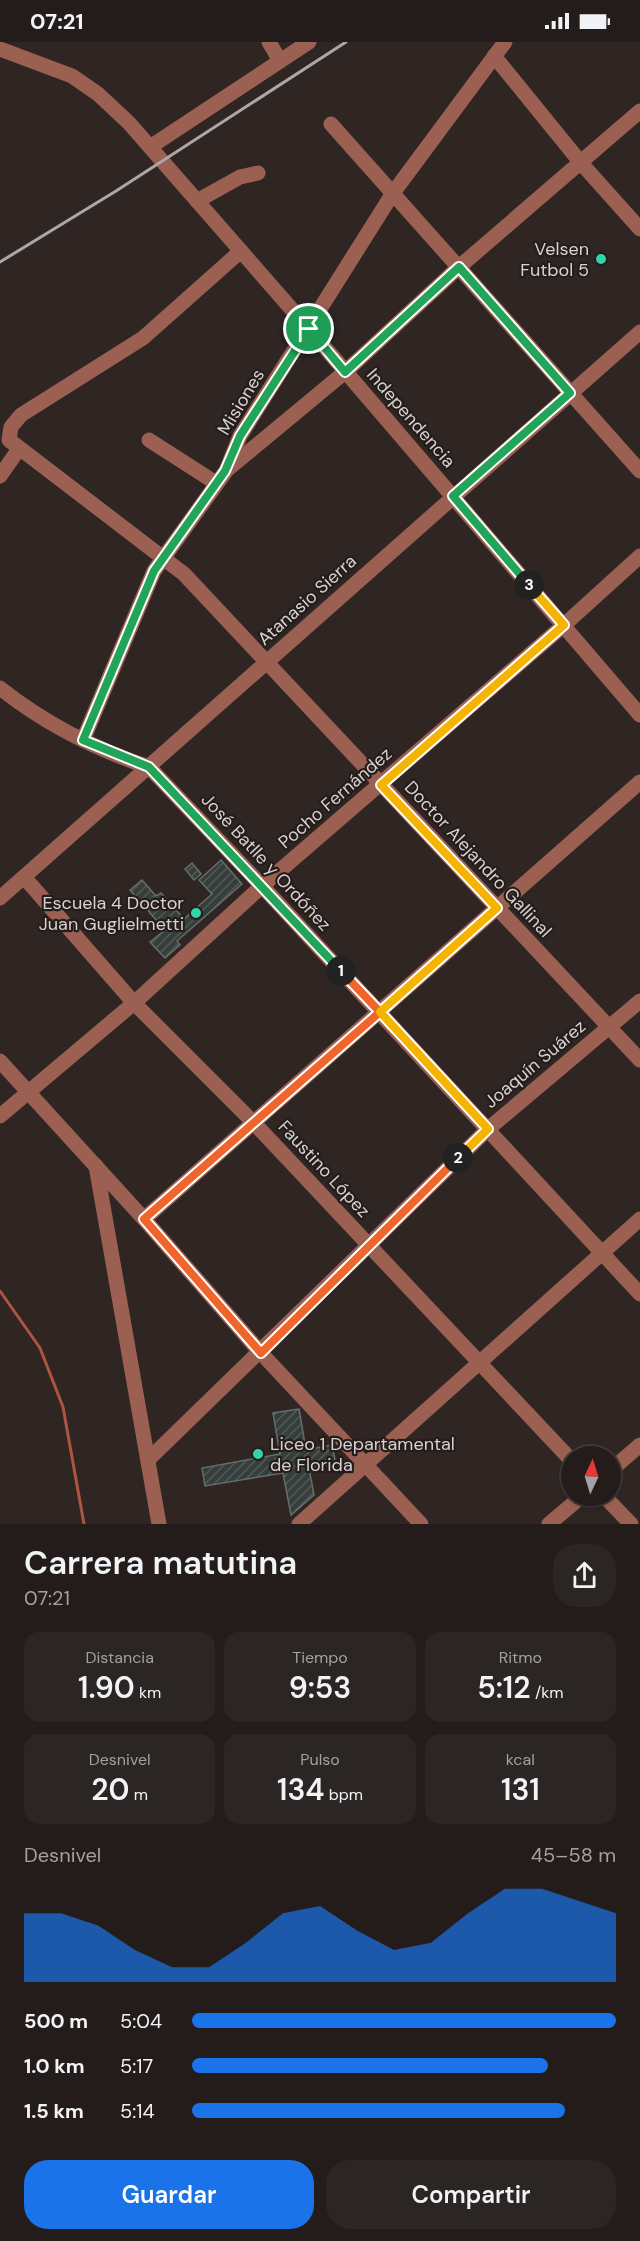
<!DOCTYPE html>
<html lang="es">
<head>
<meta charset="utf-8">
<style>
  :root { --surface:#231c1b; --page:#2b2524; --text:#f1f3f6; --muted:#a3a1a3; --line:#403a3a; --accent:#1a73e8 }
  body { margin:0; font-family:"DM Sans",sans-serif; background:var(--page); color:var(--text); height:100vh; display:flex; flex-direction:column; font-size:22px; white-space:nowrap }
  * { box-sizing:border-box; margin:0 }
  p { font-size:20px; color:var(--muted) }
  .icon { flex:none; width:33px; height:33px; fill:none; stroke:currentColor; stroke-width:2; stroke-linecap:round; stroke-linejoin:round }
  .map { position:relative; height:1482px; overflow:hidden }
  .side { display:flex; flex-direction:column; background:var(--surface); flex:1 }
  .side>* { flex:none }
  .needle { width:39px; rotate:4deg }
  .fabs { position:absolute; left:561px; top:1404px; display:grid; gap:12px }
  .fabs a { display:grid; place-items:center; width:60px; height:60px; border-radius:50%; background:var(--surface); box-shadow:0 2px 4px #0004,0 0 0 2px var(--line); font-size:30px }
  .pin { position:absolute; display:grid; place-items:center; width:51px; height:51px; color:#fff; margin:-26px; border:3px solid #fff; border-radius:50%; box-shadow:0 2px 6px #0007 }
  .km { position:absolute; width:30px; height:30px; margin:-15px; border-radius:50%; background:#222; color:#fff; font-size:16px; line-height:30px; text-align:center }
  .round { display:grid; place-items:center; flex:none; width:63px; height:63px; border-radius:24px; background:var(--page) }
  .overview { display:flex; align-items:center; justify-content:space-between; height:102px; padding:0 24px }
  h1 { font-size:33px; font-weight:600; line-height:45px }
  .figures { display:grid; grid-template-columns:repeat(3,1fr); gap:9px; height:102px; padding:6px 24px }
  .figures div { display:grid; align-content:center; border-radius:15px; background:var(--page); text-align:center }
  .figures b { font-size:30px; font-weight:600 }
  .figures small { font-size:16px; font-weight:400 }
  .figures p { font-size:16px }
  .chart { height:168px; padding:12px 24px }
  .chart p { display:flex; justify-content:space-between }
  .chart svg { width:100%; height:108px; margin-top:6px; fill:var(--accent); opacity:.7 }
  .cta { display:flex; gap:12px; margin-top:auto; padding:12px 24px }
  .cta a { flex:1; height:69px; border-radius:24px; background:var(--accent); color:#fff; font-size:24px; font-weight:600; line-height:69px; text-align:center }
  .cta a+a { background:var(--page); color:var(--text) }
  ul { padding:0 24px; list-style:none; font-size:20px }
  li { display:grid; grid-template-columns:96px 72px 1fr; align-items:center; height:45px }
  li i { height:15px; border-radius:8px; background:var(--accent) }
  .status { display:flex; justify-content:space-between; align-items:center; height:42px; padding:0 30px; background:var(--surface); direction:ltr }
  .status svg { height:16px; fill:currentColor }
  .map>svg:first-child { display:block }
</style>
</head>
<body>
<div class="status"><b>07:21</b><svg viewBox="0 0 49 12"><path d="M0 12V9h3v3zM5 12V6h3v6zM10 12V3h3v9zM15 12V0h3v12zM26 1h20v11H26zM47 4h2v5h-2z"/></svg></div>
<div class="map">
<svg width="640" height="1482" viewBox="0 0 640 1482">
  <defs>
    <pattern id="building-hatch" width="6" height="6" patternUnits="userSpaceOnUse" patternTransform="scale(1.5)"><rect width="6" height="6" fill="#353e3b"/><path d="M-1 1l2-2M0 6l6-6M5 7l2-2" fill="none" stroke="#525956"/></pattern>
  </defs>
  <rect width="100%" height="100%" fill="#2f2624"/>
  <g fill="none" stroke-linecap="round" stroke-linejoin="round">
    <!-- stream -->
    <polyline stroke="#ad5541" stroke-width="3" points="0,1249 40,1306 63,1365 84,1482"/>
  </g>
  <!-- building -->
  <g fill="url(#building-hatch)" stroke="#646e6a" stroke-width="1.5">
    <polygon points="221,818 242,842 177,899 180,903 165,916 150,900 165,888 130,848 142,838 156,854 161,851 184,877 212,852 199,838"/>
    <polygon points="192,821 201,832 194,838 185,827"/>
    <polygon points="299,1367 306,1408 332,1403 336,1422 309,1426 314,1453 291,1473 283,1431 205,1444 202,1426 280,1412 273,1371"/>
  </g>
  <g fill="none" stroke-linecap="round" stroke-linejoin="round">
    <!-- minor -->
    <g stroke="#9b6052" stroke-width="15">
      <polyline points="269,0 280,19"/>
      <polyline points="0,7 72,34 98,52 129,81 309,287 640,673"/>
      <polyline points="494,14 581,121 640,187"/>
      <polyline points="331,82 640,429"/>
      <polyline points="150,105 309,0"/>
      <polyline points="197,159 240,135 258,131"/>
      <polyline points="241,209 143,296 21,373 11,385 9,398 184,532 640,1018"/>
      <polyline points="149,398 216,441"/>
      <polyline points="228,427 345,330 459,225 640,69"/>
      <polyline points="0,434 19,407"/>
      <path d="M0 646C44 681 95 707 149 725L262 844 640 1252"/>
      <polyline points="83,698 154,529 226,429 240,394 393,151 505,0"/>
      <polyline points="24,835 134,961 253,1080 572,1419"/>
      <polyline points="0,856 640,290"/>
      <polyline points="0,1019 144,1177 261,1311 421,1482"/>
      <polyline points="0,1074 134,961 262,844 564,583 640,514"/>
      <polyline points="96,1124 159,1482"/>
      <polyline points="144,1177 640,740"/>
      <polyline points="148,1418 488,1087 640,959"/>
      <polyline points="610,1429 640,1403"/>
      <polyline points="604,1454 631,1482"/>
      <polyline points="299,1482 640,1177"/>
      <polyline points="549,1482 582,1454"/>
    </g>
    <!-- rail -->
    <polyline stroke="#aca6a4" stroke-width="3" points="0,220 116,149 346,0"/>
  </g>
  <g fill="none" stroke-linecap="round" stroke-linejoin="round">
    <!-- split-1 casing -->
    <g stroke="#fff" stroke-width="12">
      <polyline id="split-1" points="309,287 240,394 225,429 154,529 83,698 149,725 341,929"/>
    </g>
    <!-- split-2 casing -->
    <g stroke="#fff" stroke-width="12">
      <polyline id="split-2" points="341,929 380,970 144,1177 261,1311 458,1116"/>
    </g>
    <!-- split-3 casing -->
    <g stroke="#fff" stroke-width="12">
      <polyline id="split-3" points="458,1116 488,1087 380,970 497,866 381,743 564,583 529,543"/>
    </g>
    <!-- split-4 casing -->
    <g stroke="#fff" stroke-width="12">
      <polyline id="split-4" points="309,287 345,330 459,225 570,351 453,454 529,543"/>
    </g>
    <!-- split-1 -->
    <use href="#split-1" stroke="#22a559" stroke-width="8"/>
    <!-- split-2 -->
    <use href="#split-2" stroke="#f0652b" stroke-width="8"/>
    <!-- split-3 -->
    <use href="#split-3" stroke="#f5b400" stroke-width="8"/>
    <!-- split-4 -->
    <use href="#split-4" stroke="#22a559" stroke-width="8"/>
  </g>
  <!-- markers -->
  <g fill="#32d4a9" stroke="#251d1b" stroke-width="2">
    <circle cx="601" cy="217" r="6"/>
    <circle cx="196" cy="871" r="6"/>
    <circle cx="258" cy="1412" r="6"/>
  </g>
  <g text-anchor="middle" dominant-baseline="central" stroke-width="4.5" stroke-linejoin="round" paint-order="stroke">
    <!-- poi labels -->
    <g font-size="18" fill="#d7d2d0" stroke="#251d1b" text-anchor="end">
      <text x="589" y="207">Velsen<tspan x="589" dy="21">Futbol 5</tspan></text>
      <text x="184" y="861">Escuela 4 Doctor<tspan x="184" dy="21">Juan Guglielmetti</tspan></text>
      <text x="270" y="1402" text-anchor="start">Liceo 1 Departamental<tspan x="270" dy="21">de Florida</tspan></text>
    </g>
    <!-- street labels -->
    <g font-size="18" fill="#d7d2d0" stroke="#251d1b">
      <text transform="translate(241 360) rotate(-59)">Misiones</text>
      <text transform="translate(411 376) rotate(49)">Independencia</text>
      <text transform="translate(307 558) rotate(-42)">Atanasio Sierra</text>
      <text transform="translate(335 756) rotate(-41)">Pocho Fernández</text>
      <text transform="translate(478 817) rotate(47)">Doctor Alejandro Gallinal</text>
      <text transform="translate(266 820) rotate(47)">José Batlle y Ordóñez</text>
      <text transform="translate(535 1022) rotate(-40)">Joaquín Suárez</text>
      <text transform="translate(324 1127) rotate(47)">Faustino López</text>
    </g>
  </g>
</svg>
<div class="fabs">
<a><svg class="needle" viewBox="-14 -14 28 28"><path d="M0-13l5 13h-10z" fill="#e53935"/><path d="M0 13l5-13h-10z" fill="#a3a1a3"/></svg></a>
</div>
<div class="pin" style="left:309px;top:287px;background:#1e9e55"><svg class="icon" aria-label="arrive" viewBox="0 0 24 24"><path d="M6 21V4h12l-3 4 3 4H6"/></svg></div>
<b class="km" style="left:341px;top:929px">1</b>
<b class="km" style="left:458px;top:1116px">2</b>
<b class="km" style="left:529px;top:543px">3</b>
</div>
<section class="side">
<div class="overview"><div><h1>Carrera matutina</h1><p>07:21</p></div><a class="round"><svg class="icon" aria-label="share" viewBox="0 0 24 24"><path d="M12 15V3M7 8l5-5 5 5M5 13v7h14v-7"/></svg></a></div>
<div class="figures">
<div><p>Distancia</p><b>1.90<small> km</small></b></div>
<div><p>Tiempo</p><b>9:53</b></div>
<div><p>Ritmo</p><b>5:12<small> /km</small></b></div>
</div>
<div class="figures">
<div><p>Desnivel</p><b>20<small> m</small></b></div>
<div><p>Pulso</p><b>134<small> bpm</small></b></div>
<div><p>kcal</p><b>131</b></div>
</div>
<div class="chart"><p><span>Desnivel</span>45–58 m</p>
<svg viewBox="0 0 160 44" preserveAspectRatio="none"><path d="M0 44V16L10 16L20 21L30 31L40 38L50 38L60 28L70 16L80 13L90 23L100 31L110 28L120 16L130 6L140 6L150 11L160 16V44z"/></svg>
</div>
<ul>
<li><b>500 m</b>5:04<i style="width:100%"></i></li>
<li><b>1.0 km</b>5:17<i style="width:84%"></i></li>
<li><b>1.5 km</b>5:14<i style="width:88%"></i></li>
</ul>
<div class="cta"><a>Guardar</a><a>Compartir</a></div>
</section>
</body>
</html>
